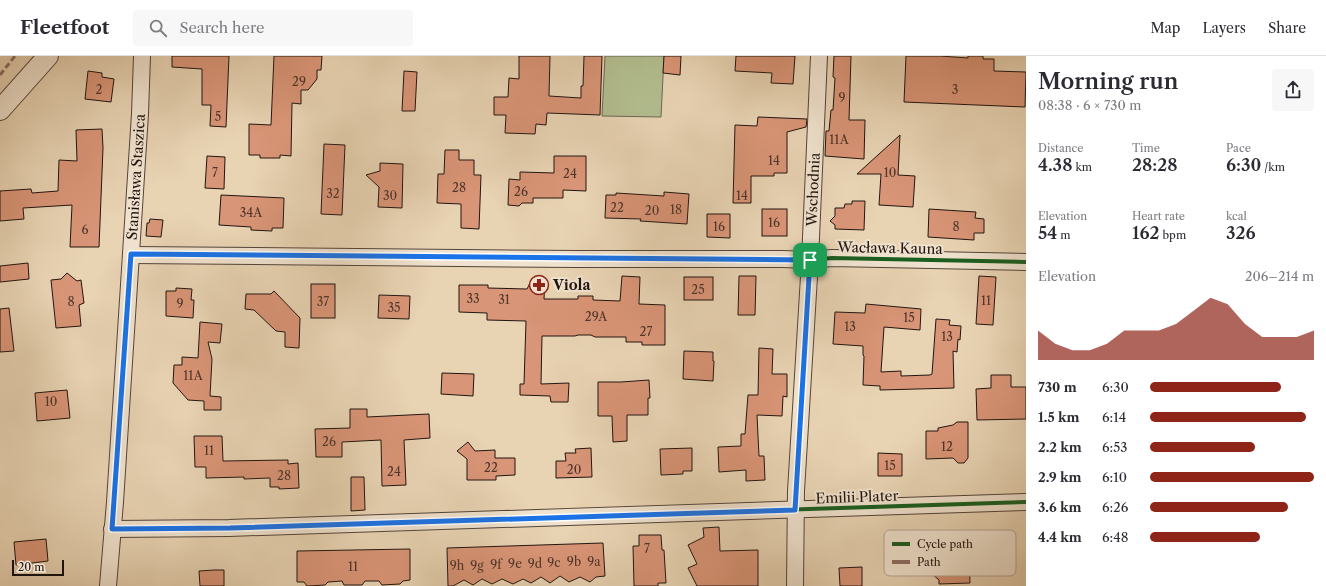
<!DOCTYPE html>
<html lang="en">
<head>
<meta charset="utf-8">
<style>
  :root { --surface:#fff; --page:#f7f7f7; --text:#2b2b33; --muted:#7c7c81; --line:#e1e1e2; --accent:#8f2418 }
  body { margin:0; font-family:"Libre Caslon Text",serif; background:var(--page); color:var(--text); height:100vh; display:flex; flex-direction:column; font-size:15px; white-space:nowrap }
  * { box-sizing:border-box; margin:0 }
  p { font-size:13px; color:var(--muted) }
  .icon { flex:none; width:22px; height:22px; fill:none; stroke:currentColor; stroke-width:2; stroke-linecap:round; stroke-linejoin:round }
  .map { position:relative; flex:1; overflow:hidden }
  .drawer { display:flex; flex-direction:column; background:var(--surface); width:300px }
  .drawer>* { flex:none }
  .scale { position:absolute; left:12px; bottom:10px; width:52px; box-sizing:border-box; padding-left:4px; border:2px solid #211510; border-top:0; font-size:11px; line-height:14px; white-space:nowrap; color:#211510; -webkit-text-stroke:3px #f0e2ce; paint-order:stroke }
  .pin { position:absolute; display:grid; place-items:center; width:34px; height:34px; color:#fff; margin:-17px; border-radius:8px; box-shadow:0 2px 6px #0006 }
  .round { display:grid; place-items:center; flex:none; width:42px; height:42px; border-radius:4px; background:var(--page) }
  .overview { display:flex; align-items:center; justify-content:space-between; height:68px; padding:0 12px }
  h1 { font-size:22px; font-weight:600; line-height:30px }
  .metrics { display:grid; grid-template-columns:repeat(3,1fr); gap:6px; height:68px; padding:4px 12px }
  .metrics div { display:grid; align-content:center }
  .metrics b { font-size:17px; font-weight:600 }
  .metrics small { font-size:11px; font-weight:400 }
  .metrics p { font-size:11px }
  .chart { height:112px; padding:8px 12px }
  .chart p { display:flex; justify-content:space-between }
  .chart svg { width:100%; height:72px; margin-top:4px; fill:var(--accent); opacity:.7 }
  ul { padding:0 12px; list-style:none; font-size:13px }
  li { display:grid; grid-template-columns:64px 48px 1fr; align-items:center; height:30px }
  li i { height:10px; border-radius:5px; background:var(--accent) }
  header { display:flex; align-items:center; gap:24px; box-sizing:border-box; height:56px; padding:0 20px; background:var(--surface); border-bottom:1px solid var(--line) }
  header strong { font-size:19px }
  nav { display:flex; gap:22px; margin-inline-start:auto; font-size:14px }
  .search { width:280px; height:36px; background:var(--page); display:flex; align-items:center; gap:10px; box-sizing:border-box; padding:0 14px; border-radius:4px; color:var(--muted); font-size:15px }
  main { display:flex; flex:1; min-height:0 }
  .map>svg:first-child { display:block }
</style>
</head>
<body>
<header>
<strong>Fleetfoot</strong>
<div class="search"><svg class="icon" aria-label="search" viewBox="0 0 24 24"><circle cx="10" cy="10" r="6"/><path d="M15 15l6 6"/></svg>Search here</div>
<nav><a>Map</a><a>Layers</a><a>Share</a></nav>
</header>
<main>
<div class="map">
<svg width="1026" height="530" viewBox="0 0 1026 530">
  <rect width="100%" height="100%" fill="#e8d3b3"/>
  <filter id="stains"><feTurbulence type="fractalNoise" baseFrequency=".005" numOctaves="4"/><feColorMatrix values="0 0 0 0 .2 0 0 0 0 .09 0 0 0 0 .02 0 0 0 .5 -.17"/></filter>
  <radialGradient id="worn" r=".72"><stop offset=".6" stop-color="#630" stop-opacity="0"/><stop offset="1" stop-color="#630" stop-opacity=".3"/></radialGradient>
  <!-- green -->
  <polygon fill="#b2bd8f" stroke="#6a6950" points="605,0 664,0 661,61 602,60"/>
  <!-- building -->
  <g fill="#d99577" stroke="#211510">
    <polygon points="172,0 229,0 226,71 210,70 211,49 202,49 202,13 172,11"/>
    <polygon points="274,0 322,0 321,14 317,14 317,23 308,34 301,34 301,48 292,47 291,100 280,99 280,102 260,102 260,99 249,99 249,68 271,69"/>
    <polygon points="519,0 550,0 549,40 581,42 581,30 583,30 584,0 602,0 600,59 547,57 546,69 536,68 535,78 505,77 506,59 494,59 494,41 508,41 509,22 519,23"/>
    <polygon points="664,0 681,0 680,19 663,17"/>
    <polygon points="736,0 795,0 793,28 771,27 772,17 735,15"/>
    <polygon points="834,0 851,0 849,64 865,64 864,103 825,100 826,75 829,75 831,54 833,54 835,22 833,21"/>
    <polygon points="906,0 940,0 968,2 968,0 983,0 983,3 994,3 994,15 1026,16 1025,51 904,46"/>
    <polygon points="88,15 102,17 102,21 114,23 111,46 85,43"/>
    <polygon points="404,15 417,16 415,55 402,55"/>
    <polygon points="758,61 807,63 806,71 787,76 787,117 774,117 774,120 751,120 751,147 733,147 735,69 757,70"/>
    <polygon points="102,73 103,92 99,191 70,191 72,149 23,152 24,163 0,165 0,135 31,133 32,137 58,135 59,104 77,105 76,74"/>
    <polygon points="900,79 898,119 915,120 913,151 879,149 881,118 857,118"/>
    <polygon points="324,88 345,89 342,159 321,158"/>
    <polygon points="445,94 459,94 459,104 474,104 474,119 481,119 479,173 461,172 461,148 437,147 438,118 444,118"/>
    <polygon points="207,100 225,101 224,133 205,132"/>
    <polygon points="554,100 586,100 586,135 563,134 563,142 533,142 533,147 522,147 519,150 508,149 509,123 520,124 520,116 554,117"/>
    <polygon points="380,107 403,108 402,152 378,151 379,131 366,119 380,115"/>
    <polygon points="664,136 689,138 687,168 640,165 641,163 605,162 606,139 616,139 616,137 664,140"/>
    <polygon points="221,139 284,142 283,172 272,172 272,175 251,174 251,171 219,169"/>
    <polygon points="852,145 865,145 864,174 835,173 835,169 830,165 835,160 835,152 844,152 845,148 852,148"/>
    <rect x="762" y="153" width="25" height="27"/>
    <polygon points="929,153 976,156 975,162 984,163 984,177 974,177 974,184 928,181"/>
    <polygon points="707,158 730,158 730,182 707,181"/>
    <polygon points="150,163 163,164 161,181 146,180 147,167 149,167"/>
    <polygon points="28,207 29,223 0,226 0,210"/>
    <polygon points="67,217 77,225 81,224 84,247 79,249 81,270 56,272 51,224 61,223"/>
    <polygon points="622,220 640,221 639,248 665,249 665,289 642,289 642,286 626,286 626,281 595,281 591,279 578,279 575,280 542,280 541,328 569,327 568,346 551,346 550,340 520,339 520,328 524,328 526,265 487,264 487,257 459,256 459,229 488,229 488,232 527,233 530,227 545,222 544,243 578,243 578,240 593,240 593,244 620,245"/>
    <polygon points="739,220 756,220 755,259 738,259"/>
    <polygon points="979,220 996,221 993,269 976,268"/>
    <rect x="684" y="221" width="29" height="23"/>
    <rect x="311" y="228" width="24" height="34"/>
    <polygon points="176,232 192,233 191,244 194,244 193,262 166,260 166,235 176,235"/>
    <polygon points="274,235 300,262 299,292 285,291 285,276 276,275 254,254 245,253 246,238 271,238"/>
    <polygon points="379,239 410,240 409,263 378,262"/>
    <polygon points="866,248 921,253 920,274 884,271 881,316 901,315 901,320 930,319 932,318 936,263 950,264 949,269 961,270 960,284 958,283 957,296 953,295 954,332 880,334 880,330 863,329 864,300 863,299 863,290 833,288 835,256 865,257"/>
    <polygon points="9,252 14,295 0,296 0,253"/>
    <polygon points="200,266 222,268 220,287 208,286 212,303 210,340 221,341 221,354 204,354 204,345 188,344 173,327 174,309 182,309 182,301 198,302"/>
    <polygon points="759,292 773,293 772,318 787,318 787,341 783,340 782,360 757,359 759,400 764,400 765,424 746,425 746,414 719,416 718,391 741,390 741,378 745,378 748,339 758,339"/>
    <polygon points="684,295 713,296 713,305 714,305 713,325 683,323"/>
    <polygon points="442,317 474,318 473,340 441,338"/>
    <polygon points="991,319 1011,319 1011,331 1026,331 1026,363 977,364 976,333 991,332"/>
    <polygon points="649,324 650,342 648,342 648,359 627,359 627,385 613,386 612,360 598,360 598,326 621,326"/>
    <polygon points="67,334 70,362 37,365 35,337"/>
    <polygon points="350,353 367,353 367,361 429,358 430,382 404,384 406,429 382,430 381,384 342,386 342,401 316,401 315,373 350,372"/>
    <polygon points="957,366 968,366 968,402 964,407 958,407 953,402 926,403 926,375 938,375 938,372 953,369"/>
    <polygon points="194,380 222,380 223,405 288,404 288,408 298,407 299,432 279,433 279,431 270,431 270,422 244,423 244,421 206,422 206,411 195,411"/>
    <polygon points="468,386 475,395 495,394 495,402 515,402 515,419 496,420 496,424 467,424 467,403 457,395"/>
    <polygon points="591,392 592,421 556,422 556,405 566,405 565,397 576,397 575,393"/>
    <polygon points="692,392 692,415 683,415 683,418 661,419 660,393"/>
    <polygon points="878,397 902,398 902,420 878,420"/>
    <polygon points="351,421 364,421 365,454 351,455"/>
    <polygon points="719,471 720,495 758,494 758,530 697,530 688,512 697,508 688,489 704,481 703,472"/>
    <polygon points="639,479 661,479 662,494 664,494 666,527 658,527 658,530 634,530 633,490 639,490"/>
    <polygon points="46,483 48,505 16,509 14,486"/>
    <polygon points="603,487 605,520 596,521 590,526 580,521 569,526 560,520 550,527 541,521 531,527 523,523 513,528 502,523 492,528 482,523 473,529 464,524 453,530 448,530 447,492"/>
    <polygon points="410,493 410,524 403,525 400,528 382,529 379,525 365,525 362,529 344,529 342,525 328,526 325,529 307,530 304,526 297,526 297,495"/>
    <polygon points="969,499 970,527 939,528 939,524 932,518 932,512 935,509 935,500"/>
    <polygon points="862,511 862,530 840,530 839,512"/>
    <polygon points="214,514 224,514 224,530 200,530 199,515"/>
  </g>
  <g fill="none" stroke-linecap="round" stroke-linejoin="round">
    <!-- minor casing -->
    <g stroke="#534439" stroke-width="18">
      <g id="minor">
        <polyline points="131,199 577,203 783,203 810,204 832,202 1026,206"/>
        <polyline points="112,473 229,472 1026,446"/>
        <path id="s1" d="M108 530 115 446 140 58 142 0"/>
        <path id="s2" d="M795 530 796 435 810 204 819 0"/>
      </g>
    </g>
    <!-- tertiary casing -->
    <g stroke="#534439" stroke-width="22">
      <polyline id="tertiary" points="0,54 48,0"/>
    </g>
    <!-- minor -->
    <use href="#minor" stroke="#f0e2ce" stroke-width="16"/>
    <!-- tertiary -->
    <use href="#tertiary" stroke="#f0e2ce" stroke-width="20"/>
    <!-- quiet -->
    <polyline stroke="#8d6e63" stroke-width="3" stroke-dasharray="6 3" stroke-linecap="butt" points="0,19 15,0"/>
    <!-- cycleway casing -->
    <g stroke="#f0e2ce" stroke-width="6">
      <g id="cycleway">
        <polyline points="131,199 577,203 783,203 810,204 832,202 1026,206"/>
        <polyline points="112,473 229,472 1026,446"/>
      </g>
    </g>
    <!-- cycleway -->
    <use href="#cycleway" stroke="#1b5e20" stroke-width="4"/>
  </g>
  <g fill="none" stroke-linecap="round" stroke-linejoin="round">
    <!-- route casing -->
    <g stroke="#fff" stroke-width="8">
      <polygon id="route" points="131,198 810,204 795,454 230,472 112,473"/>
    </g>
    <!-- route -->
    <use href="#route" stroke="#1a73e8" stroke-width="5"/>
  </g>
  <!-- icons -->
  <defs>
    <g id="pharmacy-ring" transform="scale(1)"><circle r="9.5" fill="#f0e2ce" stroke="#8f2418" stroke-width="1.5"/><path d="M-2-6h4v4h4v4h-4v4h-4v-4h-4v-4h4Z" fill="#8f2418"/></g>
  </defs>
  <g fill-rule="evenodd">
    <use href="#pharmacy-ring" x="539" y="229"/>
  </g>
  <g text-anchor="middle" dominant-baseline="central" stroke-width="4" stroke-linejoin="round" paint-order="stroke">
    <!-- number labels -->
    <g font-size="12" fill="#4f352a">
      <text x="299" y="25">29</text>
      <text x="99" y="33">2</text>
      <text x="955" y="33">3</text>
      <text x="842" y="41">9</text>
      <text x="218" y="60">5</text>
      <text x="839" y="83">11A</text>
      <text x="774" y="104">14</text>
      <text x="215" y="116">7</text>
      <text x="890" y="116">10</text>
      <text x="570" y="117">24</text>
      <text x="459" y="131">28</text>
      <text x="521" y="135">26</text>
      <text x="333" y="137">32</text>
      <text x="390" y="139">30</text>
      <text x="742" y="139">14</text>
      <text x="617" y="151">22</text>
      <text x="676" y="153">18</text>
      <text x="652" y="154">20</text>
      <text x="251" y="156">34A</text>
      <text x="774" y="166">16</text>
      <text x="719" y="170">16</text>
      <text x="956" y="170">8</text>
      <text x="85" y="173">6</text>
      <text x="698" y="233">25</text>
      <text x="473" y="242">33</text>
      <text x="504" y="243">31</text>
      <text x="986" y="244">11</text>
      <text x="71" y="245">8</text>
      <text x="323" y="245">37</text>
      <text x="180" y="247">9</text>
      <text x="394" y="251">35</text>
      <text x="596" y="260">29A</text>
      <text x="909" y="261">15</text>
      <text x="850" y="270">13</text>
      <text x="646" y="275">27</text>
      <text x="947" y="280">13</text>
      <text x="193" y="319">11A</text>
      <text x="51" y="345">10</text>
      <text x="329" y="385">26</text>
      <text x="947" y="390">12</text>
      <text x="209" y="394">11</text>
      <text x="890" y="409">15</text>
      <text x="491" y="411">22</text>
      <text x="574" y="413">20</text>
      <text x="394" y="415">24</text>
      <text x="284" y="419">28</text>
      <text x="647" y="492">7</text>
      <text x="574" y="505">9b</text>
      <text x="594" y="505">9a</text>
      <text x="554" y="506">9c</text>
      <text x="515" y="507">9e</text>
      <text x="535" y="507">9d</text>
      <text x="496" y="508">9f</text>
      <text x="457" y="509">9h</text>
      <text x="477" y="509">9g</text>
      <text x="353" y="510">11</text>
    </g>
    <!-- street labels -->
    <g font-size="14" fill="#211510" stroke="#f0e2ce">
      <text stroke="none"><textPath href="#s1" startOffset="410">Stanisława Staszica</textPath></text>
      <text stroke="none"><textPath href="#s2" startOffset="397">Wschodnia</textPath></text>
      <text transform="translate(890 192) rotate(1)">Wacława Kauna</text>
      <text transform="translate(857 441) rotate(-2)">Emilii Plater</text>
    </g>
    <!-- poi labels -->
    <g font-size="14" font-weight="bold" fill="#211510" stroke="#f0e2ce" text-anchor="start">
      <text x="553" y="229">Viola</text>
    </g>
  </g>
  <!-- legend -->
  <rect x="884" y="474" width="132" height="46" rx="6" fill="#f0e2ce" stroke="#b2a495" stroke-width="1"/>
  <rect x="892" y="486" width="18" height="4" fill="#1b5e20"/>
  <rect x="892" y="504" width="18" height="4" fill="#8d6e63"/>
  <g font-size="11" fill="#211510">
    <text x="917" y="492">Cycle path</text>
    <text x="917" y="510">Path</text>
  </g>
  <rect width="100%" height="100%" filter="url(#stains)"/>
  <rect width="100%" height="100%" fill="url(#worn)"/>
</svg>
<div class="scale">20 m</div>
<div class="pin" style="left:810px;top:204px;background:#1e9e55"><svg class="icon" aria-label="arrive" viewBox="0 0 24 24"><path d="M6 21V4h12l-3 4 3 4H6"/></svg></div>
</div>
<section class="drawer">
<div class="overview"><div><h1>Morning run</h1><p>08:38 · 6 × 730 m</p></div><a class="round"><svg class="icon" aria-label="share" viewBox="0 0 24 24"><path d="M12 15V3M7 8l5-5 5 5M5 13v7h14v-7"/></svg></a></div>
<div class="metrics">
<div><p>Distance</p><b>4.38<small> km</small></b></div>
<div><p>Time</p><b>28:28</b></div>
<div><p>Pace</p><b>6:30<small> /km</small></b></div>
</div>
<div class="metrics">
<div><p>Elevation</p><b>54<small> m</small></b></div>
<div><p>Heart rate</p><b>162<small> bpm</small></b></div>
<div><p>kcal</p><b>326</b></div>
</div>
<div class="chart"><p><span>Elevation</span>206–214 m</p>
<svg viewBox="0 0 160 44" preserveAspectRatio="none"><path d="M0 44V26L10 34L20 38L30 38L40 34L50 26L60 26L70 26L80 22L90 14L100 6L110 10L120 22L130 30L140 30L150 30L160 26V44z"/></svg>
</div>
<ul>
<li><b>730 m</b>6:30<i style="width:80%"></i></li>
<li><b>1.5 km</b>6:14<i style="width:95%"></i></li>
<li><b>2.2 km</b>6:53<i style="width:64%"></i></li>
<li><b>2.9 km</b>6:10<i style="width:100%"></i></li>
<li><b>3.6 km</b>6:26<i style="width:84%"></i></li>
<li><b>4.4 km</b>6:48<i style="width:67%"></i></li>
</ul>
</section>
</main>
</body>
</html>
